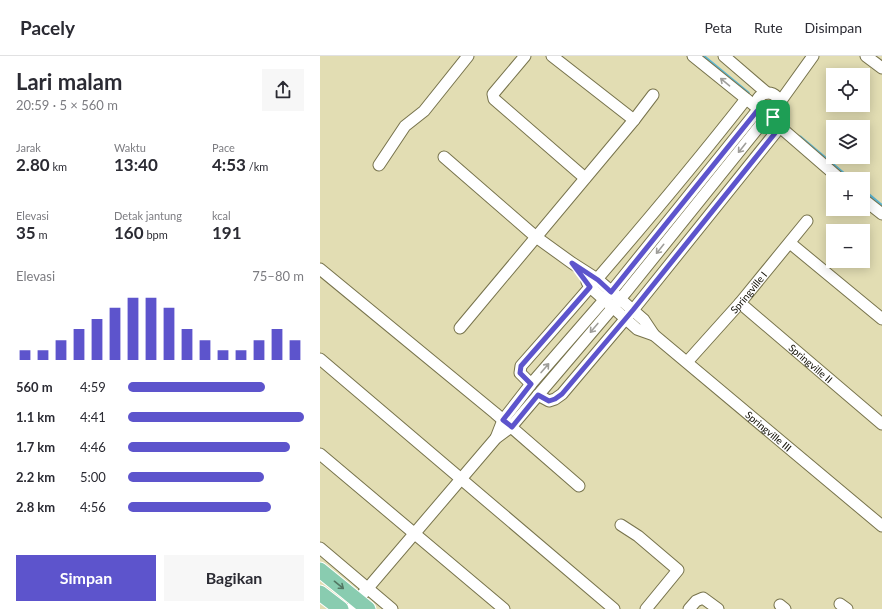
<!DOCTYPE html>
<html lang="id">
<head>
<meta charset="utf-8">
<style>
  :root { --surface:#fff; --page:#f7f7f7; --text:#2b2b33; --muted:#7c7c81; --line:#e1e1e2; --accent:#5d54cc }
  body { margin:0; font-family:Lato,sans-serif; background:var(--page); color:var(--text); height:100vh; display:flex; flex-direction:column; font-size:15px; white-space:nowrap }
  * { box-sizing:border-box; margin:0 }
  p { font-size:13px; color:var(--muted) }
  .icon { flex:none; width:22px; height:22px; fill:none; stroke:currentColor; stroke-width:2; stroke-linecap:round; stroke-linejoin:round }
  .map { position:relative; flex:1; overflow:hidden }
  .sheet { display:flex; flex-direction:column; background:var(--surface); width:320px }
  .sheet>* { flex:none }
  .tools { position:absolute; left:506px; top:12px; display:grid; gap:8px }
  .tools a { display:grid; place-items:center; width:44px; height:44px; border-radius:0px; background:var(--surface); box-shadow:0 2px 10px #0003; font-size:20px }
  .pin { position:absolute; display:grid; place-items:center; width:34px; height:34px; color:#fff; margin:-17px; border-radius:8px; box-shadow:0 2px 6px #0006 }
  .round { display:grid; place-items:center; flex:none; width:42px; height:42px; border-radius:0px; background:var(--page) }
  .summary { display:flex; align-items:center; justify-content:space-between; height:68px; padding:0 16px }
  h1 { font-size:22px; font-weight:700; line-height:30px }
  .metrics { display:grid; grid-template-columns:repeat(3,1fr); gap:6px; height:68px; padding:4px 16px }
  .metrics div { display:grid; align-content:center }
  .metrics b { font-size:17px; font-weight:700 }
  .metrics small { font-size:11px; font-weight:400 }
  .metrics p { font-size:11px }
  .chart { height:112px; padding:8px 16px }
  .chart p { display:flex; justify-content:space-between }
  .chart svg { width:100%; height:72px; margin-top:4px; stroke:var(--accent); stroke-width:6 }
  .button { display:flex; gap:8px; margin-top:auto; padding:8px 16px }
  .button a { flex:1; height:46px; border-radius:0px; background:var(--accent); color:#fff; font-size:16px; font-weight:700; line-height:46px; text-align:center }
  .button a+a { background:var(--page); color:var(--text) }
  ul { padding:0 16px; list-style:none; font-size:13px }
  li { display:grid; grid-template-columns:64px 48px 1fr; align-items:center; height:30px }
  li i { height:10px; border-radius:5px; background:var(--accent) }
  header { display:flex; align-items:center; gap:24px; box-sizing:border-box; height:56px; padding:0 20px; background:var(--surface); border-bottom:1px solid var(--line) }
  header strong { font-size:19px }
  nav { display:flex; gap:22px; margin-inline-start:auto; font-size:14px }
  main { display:flex; flex:1; min-height:0 }
  .map>svg:first-child { display:block }
</style>
</head>
<body>
<header>
<strong>Pacely</strong>
<nav><a>Peta</a><a>Rute</a><a>Disimpan</a></nav>
</header>
<main>
<section class="sheet">
<div class="summary"><div><h1>Lari malam</h1><p>20:59 · 5 × 560 m</p></div><a class="round"><svg class="icon" aria-label="share" viewBox="0 0 24 24"><path d="M12 15V3M7 8l5-5 5 5M5 13v7h14v-7"/></svg></a></div>
<div class="metrics">
<div><p>Jarak</p><b>2.80<small> km</small></b></div>
<div><p>Waktu</p><b>13:40</b></div>
<div><p>Pace</p><b>4:53<small> /km</small></b></div>
</div>
<div class="metrics">
<div><p>Elevasi</p><b>35<small> m</small></b></div>
<div><p>Detak jantung</p><b>160<small> bpm</small></b></div>
<div><p>kcal</p><b>191</b></div>
</div>
<div class="chart"><p><span>Elevasi</span>75–80 m</p>
<svg viewBox="0 0 160 44" preserveAspectRatio="none"><path d="M5 44V38M15 44V38M25 44V32M35 44V25M45 44V19M55 44V12M65 44V6M75 44V6M85 44V12M95 44V25M105 44V32M115 44V38M125 44V38M135 44V32M145 44V25M155 44V32"/></svg>
</div>
<ul>
<li><b>560 m</b>4:59<i style="width:78%"></i></li>
<li><b>1.1 km</b>4:41<i style="width:100%"></i></li>
<li><b>1.7 km</b>4:46<i style="width:92%"></i></li>
<li><b>2.2 km</b>5:00<i style="width:77%"></i></li>
<li><b>2.8 km</b>4:56<i style="width:81%"></i></li>
</ul>
<div class="button"><a>Simpan</a><a>Bagikan</a></div>
</section>
<div class="map">
<svg width="562" height="553" viewBox="0 0 562 553">
  <rect width="100%" height="100%" fill="#e2ddb3"/>
  <g fill="none" stroke-linecap="round" stroke-linejoin="round">
    <!-- stream -->
    <g stroke="#5cb4d0" stroke-width="3.5">
      <polyline points="383,0 428,37"/>
      <polyline points="480,81 530,123"/>
      <polyline points="543,134 562,150"/>
    </g>
    <!-- minor casing -->
    <g stroke="#77734c" stroke-width="13">
      <g id="minor">
        <polyline points="205,0 173,38 174,43 265,122"/>
        <polyline points="232,0 314,64"/>
        <polyline points="373,0 435,50"/>
        <polyline points="404,0 447,37"/>
        <polyline points="546,0 562,12"/>
        <circle cx="448" cy="49" r="12"/>
        <polyline points="460,46 493,0"/>
        <polyline points="453,61 460,71 520,123"/>
        <path id="s1" d="M124 101 216 181 252 207 277 223 300 243 324 264 334 279 562 470"/>
        <polyline points="59,109 85,70 104,55 148,0"/>
        <polyline points="543,143 562,158"/>
        <polyline points="470,187 562,263"/>
        <polyline points="0,213 175,357 259,430"/>
        <polyline points="267,226 270,231 317,273 334,279"/>
        <path id="s2" d="M420 247 562 368"/>
        <polyline points="140,272 314,64 333,39"/>
        <polyline points="0,303 294,553"/>
        <path id="s3" d="M367 306 420 247 487 165"/>
        <path d="M211 328 200 317 201 310C278 223 354 135 426 43"/>
        <polyline points="218,339 229,345 235,343 242,338 313,254 460,71"/>
        <polyline points="176,382 183,364 211,328 291,236 437,55"/>
        <polyline points="0,398 184,553"/>
        <polyline points="301,469 318,480 358,514 326,553"/>
        <polyline points="0,492 72,553"/>
        <polyline points="520,548 527,553"/>
        <polyline points="460,549 465,553"/>
        <polyline points="30,553 176,382 191,371 306,236 446,62"/>
        <polyline points="369,553 376,545 383,542 398,553"/>
      </g>
    </g>
    <!-- major casing -->
    <g stroke="#fff" stroke-width="17">
      <g id="major">
        <polyline points="0,514 48,553"/>
        <polyline points="0,537 21,553"/>
      </g>
    </g>
    <!-- minor -->
    <use href="#minor" stroke="#fff" stroke-width="11"/>
    <!-- major -->
    <use href="#major" stroke="#89ccb0" stroke-width="15"/>
  </g>
  <!-- one-way arrows -->
  <defs><path id="oneway-shaft" d="M-6 0H5M1.5-3L5.5 0L1.5 3" fill="none" stroke-width="1.6" stroke-linecap="round" stroke-linejoin="round"/></defs>
  <g stroke="#9f9e9a">
    <use href="#oneway-shaft" transform="translate(405 26) rotate(-140)"/>
    <use href="#oneway-shaft" transform="translate(422 92) rotate(129)"/>
    <use href="#oneway-shaft" transform="translate(340 193) rotate(129)"/>
    <use href="#oneway-shaft" transform="translate(274 272) rotate(130)"/>
    <use href="#oneway-shaft" transform="translate(225 312) rotate(-49)"/>
  </g>
  <use stroke="#527662" href="#oneway-shaft" transform="translate(19 529) rotate(39)"/>
  <g fill="none" stroke-linecap="round" stroke-linejoin="round">
    <!-- route casing -->
    <g stroke="#fff" stroke-width="8">
      <path id="route" d="M437 55C441 61 446 63 453 61L460 71 313 254 242 338 235 343 229 345 218 339 192 371 183 364 211 328 200 317 201 310 270 231 252 207 278 224 291 236Z"/>
    </g>
    <!-- route -->
    <use href="#route" stroke="#5d54cc" stroke-width="5"/>
  </g>
  <g text-anchor="middle" dominant-baseline="central" stroke-width="4" stroke-linejoin="round" paint-order="stroke">
    <!-- street labels -->
    <g font-size="10" fill="#0f0d02" stroke="#fffdec">
      <text stroke="none"><textPath href="#s3" startOffset="93">Springville I</textPath></text>
      <text stroke="none"><textPath href="#s2" startOffset="93">Springville II</textPath></text>
      <text stroke="none"><textPath href="#s1" startOffset="426">Springville III</textPath></text>
    </g>
  </g>
</svg>
<div class="tools">
<a><svg class="icon" aria-label="locate" viewBox="0 0 24 24"><circle cx="12" cy="12" r="6"/><path d="M12 2v4M12 18v4M2 12h4M18 12h4"/></svg></a>
<a><svg class="icon" aria-label="layers" viewBox="0 0 24 24"><path d="M12 4l9 5-9 5-9-5zM3 14l9 5 9-5"/></svg></a>
<a>+</a>
<a>−</a>
</div>
<div class="pin" style="left:453px;top:61px;background:#1e9e55"><svg class="icon" aria-label="arrive" viewBox="0 0 24 24"><path d="M6 21V4h12l-3 4 3 4H6"/></svg></div>
</div>
</main>
</body>
</html>
